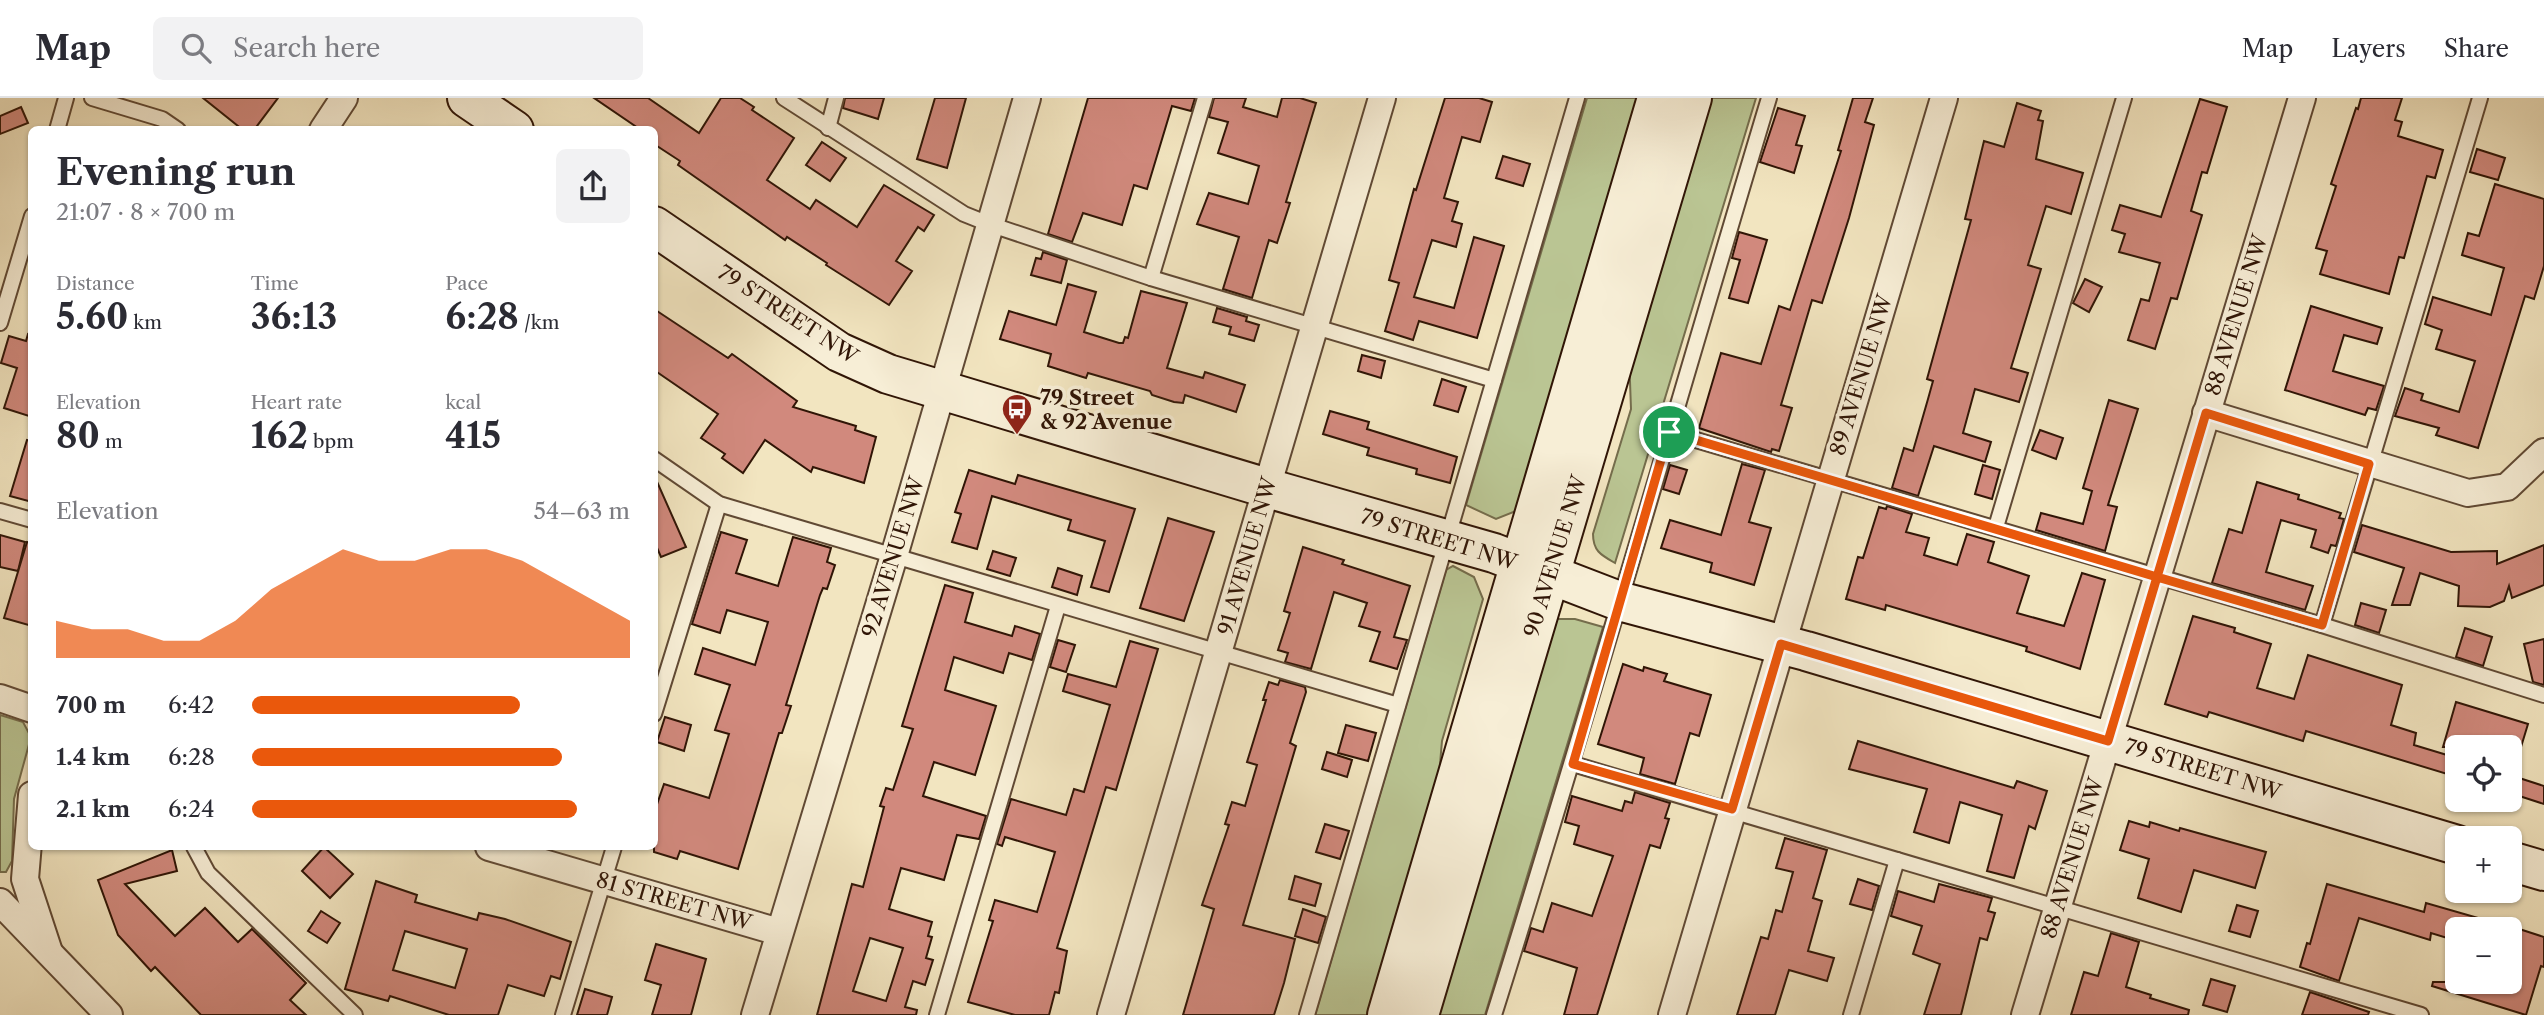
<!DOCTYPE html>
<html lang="en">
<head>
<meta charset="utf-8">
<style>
  :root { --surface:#fff; --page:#f2f2f3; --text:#2b2b33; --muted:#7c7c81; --line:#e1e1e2; --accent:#ea580c }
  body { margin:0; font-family:"Libre Caslon Text",serif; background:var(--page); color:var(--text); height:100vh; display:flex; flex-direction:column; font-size:26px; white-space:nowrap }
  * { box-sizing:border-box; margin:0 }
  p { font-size:23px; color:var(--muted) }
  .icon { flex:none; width:38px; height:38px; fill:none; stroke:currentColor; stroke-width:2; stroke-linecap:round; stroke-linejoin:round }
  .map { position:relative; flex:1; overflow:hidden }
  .details { position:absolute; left:28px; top:28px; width:630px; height:724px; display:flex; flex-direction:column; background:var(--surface); border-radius:10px; box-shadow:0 2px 5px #0004 }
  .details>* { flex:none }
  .buttons { position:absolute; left:2445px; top:637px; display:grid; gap:14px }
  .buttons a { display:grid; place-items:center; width:77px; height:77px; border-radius:10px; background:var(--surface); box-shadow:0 2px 5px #0004; font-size:35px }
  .pin { position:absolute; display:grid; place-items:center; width:60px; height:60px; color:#fff; margin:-30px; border:4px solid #fff; border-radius:50%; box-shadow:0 2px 7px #0007 }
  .round { display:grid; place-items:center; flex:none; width:74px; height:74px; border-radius:10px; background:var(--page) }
  .head { display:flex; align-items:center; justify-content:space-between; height:119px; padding:0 28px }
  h1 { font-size:38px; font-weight:700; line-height:52px }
  .figures { display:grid; grid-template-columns:repeat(3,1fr); gap:10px; height:119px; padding:7px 28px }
  .figures div { display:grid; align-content:center }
  .figures b { font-size:35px; font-weight:700 }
  .figures small { font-size:19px; font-weight:400 }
  .figures p { font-size:19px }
  .chart { height:196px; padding:14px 28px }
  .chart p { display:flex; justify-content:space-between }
  .chart svg { width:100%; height:126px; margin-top:7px; fill:var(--accent); opacity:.7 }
  ul { padding:0 28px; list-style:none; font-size:23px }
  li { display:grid; grid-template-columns:112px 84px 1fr; align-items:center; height:52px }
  li i { height:18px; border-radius:9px; background:var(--accent) }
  header { display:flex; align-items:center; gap:42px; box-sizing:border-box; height:98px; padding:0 35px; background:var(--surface); border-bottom:2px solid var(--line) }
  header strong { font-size:33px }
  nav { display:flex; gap:38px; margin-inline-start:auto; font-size:24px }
  .search { width:490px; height:63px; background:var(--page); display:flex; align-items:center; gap:18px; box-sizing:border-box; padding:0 24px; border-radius:10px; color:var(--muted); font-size:26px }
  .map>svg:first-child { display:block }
</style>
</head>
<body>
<header>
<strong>Map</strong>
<div class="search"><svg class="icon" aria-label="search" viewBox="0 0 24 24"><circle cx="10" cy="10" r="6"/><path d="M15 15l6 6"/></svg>Search here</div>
<nav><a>Map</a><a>Layers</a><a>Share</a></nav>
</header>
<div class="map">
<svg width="2544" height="917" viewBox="0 0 2544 917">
  <rect width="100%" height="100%" fill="#f2e5c0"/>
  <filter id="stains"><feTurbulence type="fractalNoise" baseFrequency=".00286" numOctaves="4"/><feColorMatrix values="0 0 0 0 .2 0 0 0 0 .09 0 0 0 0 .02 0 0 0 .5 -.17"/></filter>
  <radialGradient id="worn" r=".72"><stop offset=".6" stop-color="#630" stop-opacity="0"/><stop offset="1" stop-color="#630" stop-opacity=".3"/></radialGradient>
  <!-- green -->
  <g fill="#bac593" stroke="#756d4c" stroke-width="2">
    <polygon points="1587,0 1639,0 1521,411 1496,421 1466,407"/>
    <path d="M1703 0H1756L1615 465C1601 457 1593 453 1593 436L1631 311 1629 256Z"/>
    <polygon points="1453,468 1474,479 1483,501 1442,643 1438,689 1374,917 1315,917 1446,472"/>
    <polygon points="1544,521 1575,521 1603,529 1485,917 1427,917"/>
    <polygon points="0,617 23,624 31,639 14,701 12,763 6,774 0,774"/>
  </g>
  <!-- building -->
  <g fill="#d1897d" stroke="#301506" stroke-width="2" fill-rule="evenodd">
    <polygon points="203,0 278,0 254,32 243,32"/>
    <polygon points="594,0 648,0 699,35 721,0 740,0 754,9 752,12 794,40 767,82 810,111 816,102 857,129 884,87 934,117 924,133 918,129 896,163 912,173 889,207 826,167 827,165 787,139 785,142 678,67 680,63 654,46 654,32 641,32"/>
    <polygon points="845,0 884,0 878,21 843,10"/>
    <polygon points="935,0 966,0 947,70 917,61"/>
    <polygon points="1088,0 1195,0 1191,13 1172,8 1147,91 1134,87 1122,127 1083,115 1072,144 1048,136"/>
    <polygon points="1214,0 1246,0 1243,9 1277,19 1282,0 1300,0 1316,5 1286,104 1290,105 1277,145 1269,142 1252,200 1223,191 1239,139 1197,126 1209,95 1248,106 1259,68 1218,55 1228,24 1209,19"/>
    <polygon points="1445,0 1479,0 1492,4 1480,44 1462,39 1444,100 1458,104 1452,123 1462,126 1456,149 1432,142 1414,199 1454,210 1474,139 1504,148 1477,240 1419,223 1413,242 1385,233 1399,185 1389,182 1414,91 1416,92"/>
    <polygon points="1853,0 1873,0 1865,24 1874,27 1849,120 1822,205 1812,202 1781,307 1792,310 1779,353 1772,351 1771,354 1699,330 1721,255 1761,266 1779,208 1790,212 1841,53 1838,52"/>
    <polygon points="2361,0 2402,0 2395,22 2402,24 2398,38 2443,52 2435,80 2427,78 2404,160 2399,159 2389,196 2320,176 2327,153 2316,150 2336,88 2331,86 2356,10 2358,11"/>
    <polygon points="2200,1 2227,9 2207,75 2202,74 2191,113 2202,117 2177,201 2171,200 2155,251 2128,242 2141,201 2149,203 2160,165 2119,154 2125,136 2112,132 2120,107 2161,119"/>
    <polygon points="2017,5 2041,13 2038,22 2043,23 2036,61 2083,75 2071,116 2046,108 2028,167 2041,171 2011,270 2028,275 2019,304 1975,291 1963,335 1991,344 1985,364 1934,348 1918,398 1892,390 1904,350 1913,353 1928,301 1933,283 1927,281 1971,122 1965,121 1984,43 2004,49"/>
    <polygon points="21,9 28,25 0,36 0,18"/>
    <polygon points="1778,10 1805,18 1796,47 1802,48 1794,75 1760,64"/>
    <polygon points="822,44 846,60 830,83 806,67"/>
    <polygon points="2477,51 2505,60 2498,82 2470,74"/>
    <polygon points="1503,58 1530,66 1523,88 1496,80"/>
    <polygon points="2495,86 2544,101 2544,168 2534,201 2525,198 2478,350 2436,337 2439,330 2395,318 2405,290 2423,296 2421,302 2459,314 2475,263 2436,251 2442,232 2425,226 2433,199 2491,217 2504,170 2462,157 2468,135 2479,138"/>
    <polygon points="1739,134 1767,142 1748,205 1729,200 1740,162 1732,160"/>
    <polygon points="1043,154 1067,162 1061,185 1031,177 1036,160 1041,161"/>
    <polygon points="2085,181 2102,189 2089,214 2073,205"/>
    <polygon points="1068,186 1096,194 1084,234 1119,245 1123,245 1125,239 1128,240 1141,193 1187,205 1167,270 1203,280 1205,274 1245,287 1236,314 1185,297 1183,305 1174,304 1152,297 1150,293 1088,275 1086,280 1048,268 1051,256 1000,241 1009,213 1056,227"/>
    <polygon points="2311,208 2382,230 2377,246 2344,237 2333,273 2384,288 2376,312 2368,310 2365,317 2285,292"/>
    <polygon points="1217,210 1247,219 1246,223 1259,227 1254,243 1229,236 1231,229 1213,224"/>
    <polygon points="654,211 728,260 732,256 797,303 793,309 856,328 855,332 876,339 864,385 813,369 811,374 765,342 743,375 722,360 725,356 701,340 718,316 654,272"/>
    <polygon points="28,236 32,237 32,319 4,310 17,270 1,265 9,238 26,243"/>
    <polygon points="1362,257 1385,263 1381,280 1358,273"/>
    <polygon points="1442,281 1466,289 1458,314 1434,307"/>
    <polygon points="2109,302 2138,311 2108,407 2117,409 2105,453 2036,432 2041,415 2083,426 2092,393 2083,390"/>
    <polygon points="1330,313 1369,324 1367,331 1457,359 1450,385 1416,376 1417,371 1367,357 1369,350 1323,336"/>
    <polygon points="2040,332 2063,340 2056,361 2032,352"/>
    <polygon points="27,342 32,343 32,404 10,398"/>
    <polygon points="1742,366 1765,372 1749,424 1771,430 1754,487 1710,474 1712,465 1661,450 1670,422 1721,437"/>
    <polygon points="1670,367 1687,372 1679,396 1663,391"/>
    <polygon points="1983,367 2000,372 1992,401 1975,396"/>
    <polygon points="969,372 1015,386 1018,377 1135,411 1109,494 1091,489 1105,443 1068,432 1071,422 992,398 977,451 952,444 961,416 955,414"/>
    <polygon points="654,377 686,449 661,459 654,443"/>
    <polygon points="2257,384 2299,397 2298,401 2341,415 2339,420 2344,421 2336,448 2331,447 2328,455 2311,449 2316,432 2281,422 2266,474 2313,488 2305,512 2212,485 2229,431 2242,435"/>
    <polygon points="1887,408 1912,416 1906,434 1929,440 1924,457 1957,467 1967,436 1994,444 1988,464 2029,478 2017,515 2064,528 2082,475 2105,482 2080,571 2026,553 2027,549 1886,507 1885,512 1846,501 1858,459 1863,460 1879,409 1886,411"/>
    <polygon points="1168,420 1214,434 1184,523 1140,510"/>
    <polygon points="2362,427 2451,454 2497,453 2497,466 2544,447 2544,487 2512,500 2509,488 2504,503 2490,509 2458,508 2459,488 2420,475 2410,507 2392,507 2404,470 2354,454"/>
    <polygon points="721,434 747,442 736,475 778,488 793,439 831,450 827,464 835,467 827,491 823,490 820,497 786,607 791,608 782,635 779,635 738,771 680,753 677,761 654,754 654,715 664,686 709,700 729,636 715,632 730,587 695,576 703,550 755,567 768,524 727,512 720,535 692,526"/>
    <polygon points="0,437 25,444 18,473 0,469"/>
    <polygon points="27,444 32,445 32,528 4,520"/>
    <polygon points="1303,449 1344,462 1342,466 1410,488 1394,539 1407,542 1397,571 1370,563 1380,534 1359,528 1367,505 1334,494 1311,571 1285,564 1288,555 1278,552 1290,515 1284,513"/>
    <polygon points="993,453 1016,460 1010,478 987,471"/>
    <polygon points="1058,470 1082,478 1077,497 1052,489"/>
    <path d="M945 487 973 495 965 524 1012 538 1015 528 1040 536 1032 562 1009 555 1003 575 954 559 945 592 996 608 975 677 934 664 923 698 986 718 979 741 957 737 944 782 901 770 889 811 932 824 928 838 932 839 926 860 933 862 925 887 913 883 905 909 917 912 916 917H817L852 786 863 789 884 709 880 708 886 690 893 692 913 631 902 628ZM870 840 903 850 886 903 853 893Z"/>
    <polygon points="2361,505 2386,512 2379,535 2355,527"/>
    <polygon points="2193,518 2235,530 2234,534 2271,546 2257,590 2294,601 2308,557 2402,587 2391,627 2416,635 2414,647 2457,660 2457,679 2306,633 2303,643 2209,614 2207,619 2165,606"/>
    <polygon points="2465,530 2492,539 2483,568 2456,559"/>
    <polygon points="2544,541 2544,587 2533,584 2524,546"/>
    <polygon points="1058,542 1075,547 1066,574 1050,569"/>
    <polygon points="1130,543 1158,551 1116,692 1106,689 1057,850 1067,853 1059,895 1055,894 1049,917 1015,917 968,904 993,823 989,822 995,802 1037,814 1055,754 1005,739 1002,748 997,746 1011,701 1066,717 1074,691 1084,694 1110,607 1063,593 1068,576 1116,589"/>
    <polygon points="1623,566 1643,573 1644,569 1667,576 1664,583 1711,597 1699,638 1690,635 1675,686 1640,676 1644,660 1598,646"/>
    <polygon points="1280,582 1305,589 1306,594 1290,645 1296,648 1243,827 1295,841 1284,885 1274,917 1183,917 1214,811 1202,807 1229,727 1225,726 1232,704 1245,708 1257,667 1247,664 1266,602 1263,602 1269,584 1278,587"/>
    <polygon points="2456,604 2528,626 2521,649 2443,649"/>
    <polygon points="665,619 691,627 684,653 657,644"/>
    <polygon points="1346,627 1376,635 1368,663 1338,655"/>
    <polygon points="1858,643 2014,690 2017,683 2047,693 2035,731 2029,728 2014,780 1987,773 2002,717 1960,704 1949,745 1914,734 1927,691 1849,671"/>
    <polygon points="1327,654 1352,662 1347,679 1322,671"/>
    <polygon points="2510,677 2544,688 2544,706 2510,695"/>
    <polygon points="1635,694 1670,705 1665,720 1669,721 1660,750 1650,747 1597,917 1564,917 1577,870 1524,853 1531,830 1543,834 1552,805 1592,818 1613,758 1574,746 1579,728 1565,724 1572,698 1622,713 1625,703 1632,705"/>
    <polygon points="2129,723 2149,729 2150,724 2179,733 2180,730 2266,754 2255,790 2194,772 2181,814 2138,800 2149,761 2120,752"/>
    <polygon points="1325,726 1349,733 1340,761 1316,754"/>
    <polygon points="1785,740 1827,752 1813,800 1822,803 1808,853 1834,860 1827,883 1789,872 1775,917 1737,917 1761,839 1768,841 1776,812 1782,814 1793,774 1776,770"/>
    <polygon points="324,749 353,776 330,800 302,773"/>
    <polygon points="172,752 177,773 125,786 175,838 205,810 238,844 252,831 306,885 290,902 306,917 201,917 155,869 151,873 118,837 98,782"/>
    <polygon points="1295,778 1321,786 1315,808 1289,801"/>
    <polygon points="1858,781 1879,788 1872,812 1850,806"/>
    <path d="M376 783 417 797 415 804 477 822 479 815 505 821 571 844 560 881 551 878 544 898 508 887 498 917H449L390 898 388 903 345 891ZM405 833 467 851 455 890 393 872Z"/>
    <polygon points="1939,786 1992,800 1988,813 1995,815 1987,842 1980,840 1961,917 1924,917 1940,866 1913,856 1922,828 1891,818 1898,793 1934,804"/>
    <polygon points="2327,786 2424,814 2426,805 2499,826 2499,831 2457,831 2457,843 2431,835 2430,842 2359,820 2339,883 2300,869 2307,845 2310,846"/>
    <polygon points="2237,807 2258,813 2250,839 2229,833"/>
    <polygon points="1303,811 1326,819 1318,845 1295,838"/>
    <polygon points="321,813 340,825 327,845 308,833"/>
    <polygon points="2510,828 2544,839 2544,869 2541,868 2526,917 2432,888 2433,884 2510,884"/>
    <polygon points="2111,835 2139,844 2126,889 2151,897 2150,900 2189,912 2188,917 2071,917 2084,874 2098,878"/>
    <polygon points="656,846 706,861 691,917 652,917 661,887 645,882"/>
    <polygon points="2211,881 2235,888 2227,914 2203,907"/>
    <polygon points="585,891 612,899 607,917 577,917"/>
    <polygon points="2310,894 2369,914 2368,917 2302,917"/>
  </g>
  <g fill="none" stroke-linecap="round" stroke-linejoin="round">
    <!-- lane casing -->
    <g stroke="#604934" stroke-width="18">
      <g id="lane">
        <polyline points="92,0 162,21 178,32"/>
        <polyline points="784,0 964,116 989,126 1151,180 1494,282"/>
        <polyline points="828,30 836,0"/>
        <polyline points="57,32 66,0"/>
        <polyline points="1151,180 1205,0"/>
        <polyline points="0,225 32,118"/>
        <polyline points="1669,334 2322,527 2544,597"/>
        <polyline points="654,361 719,406 1398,607"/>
        <polyline points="0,413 32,422"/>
        <polyline points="1996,429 2124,0"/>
        <polyline points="2322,527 2480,0"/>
        <polyline points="654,616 719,406"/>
        <polyline points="1573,666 2421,917"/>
        <polyline points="194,749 208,775 355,917"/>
        <polyline points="563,917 614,749"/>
        <polyline points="937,917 1058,508"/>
        <polyline points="1307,917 1577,0"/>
        <path d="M1494 917C1590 613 1677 306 1769 0"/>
        <polyline points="1851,917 1897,762"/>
      </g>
    </g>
    <!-- street casing -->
    <g stroke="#604934" stroke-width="30">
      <g id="street">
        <polyline points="323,32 344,0"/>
        <polyline points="2206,315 2468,395 2507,389 2544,354"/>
        <polyline points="0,600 32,611"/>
        <polyline points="32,697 25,781 49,854"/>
        <polyline points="489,749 779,834"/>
        <polyline points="0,804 109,917"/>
        <polyline points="755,917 894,458 1027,0"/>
        <polyline points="1111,917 1382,0"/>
        <polyline points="1672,917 1944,0"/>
        <polyline points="2025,917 2302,0"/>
      </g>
    </g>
    <!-- secondary casing -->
    <g stroke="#301506" stroke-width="42">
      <g id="secondary">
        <polyline points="467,0 514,32"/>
        <polyline points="654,128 839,254 888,276 1267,390 1494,455 1619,503 1806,553 2457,747"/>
        <polyline points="2510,763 2544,773"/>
        <polyline points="1387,917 1657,0"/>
        <polyline points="1419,917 1692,0"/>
      </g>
    </g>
    <!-- lane -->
    <use href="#lane" stroke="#f7eed6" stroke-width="14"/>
    <!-- street -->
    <use href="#street" stroke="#f7eed6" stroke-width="26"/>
    <!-- secondary -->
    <use href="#secondary" stroke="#f7eed6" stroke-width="38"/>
  </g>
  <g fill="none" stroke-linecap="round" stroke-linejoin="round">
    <!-- route casing -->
    <g stroke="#fff" stroke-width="14">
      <polyline id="route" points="1669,334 1573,666 1732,711 1781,546 2108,643 2157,479 2322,527 2369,366 2206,315 2157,479 1669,334"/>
    </g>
    <!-- route -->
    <use href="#route" stroke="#ea580c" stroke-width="9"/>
  </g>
  <!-- icons -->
  <defs>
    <g id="bus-pin" transform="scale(1.575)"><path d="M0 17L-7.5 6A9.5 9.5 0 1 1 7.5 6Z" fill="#8f2418" stroke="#f7eed6"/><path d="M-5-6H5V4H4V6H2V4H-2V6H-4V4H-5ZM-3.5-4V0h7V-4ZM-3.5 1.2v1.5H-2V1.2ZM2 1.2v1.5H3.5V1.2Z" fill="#fff"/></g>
  </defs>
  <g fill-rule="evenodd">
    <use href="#bus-pin" x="1017" y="311"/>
  </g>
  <g text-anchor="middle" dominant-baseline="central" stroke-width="7" stroke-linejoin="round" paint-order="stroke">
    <!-- street labels -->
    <g font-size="21" fill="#301506" stroke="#f7eed6">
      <text transform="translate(788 216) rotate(33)">79 STREET NW</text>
      <text transform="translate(2236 217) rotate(-73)">88 AVENUE NW</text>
      <text transform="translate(1861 277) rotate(-73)">89 AVENUE NW</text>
      <text transform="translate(1439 441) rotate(17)">79 STREET NW</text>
      <text transform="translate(1247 458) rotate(-74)">91 AVENUE NW</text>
      <text transform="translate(1555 458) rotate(-73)">90 AVENUE NW</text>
      <text transform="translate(893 459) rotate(-73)">92 AVENUE NW</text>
      <text transform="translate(2203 671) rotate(17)">79 STREET NW</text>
      <text transform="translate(2072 760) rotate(-73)">88 AVENUE NW</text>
      <text transform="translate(674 803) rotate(16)">81 STREET NW</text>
    </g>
    <!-- poi labels -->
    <g font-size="21" font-weight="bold" fill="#301506" stroke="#f7eed6" text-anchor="start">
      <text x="1040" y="299">79 Street<tspan x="1040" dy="24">&amp; 92 Avenue</tspan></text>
    </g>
  </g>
  <rect width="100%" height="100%" filter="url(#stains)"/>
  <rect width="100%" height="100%" fill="url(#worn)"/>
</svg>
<div class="buttons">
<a><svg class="icon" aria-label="locate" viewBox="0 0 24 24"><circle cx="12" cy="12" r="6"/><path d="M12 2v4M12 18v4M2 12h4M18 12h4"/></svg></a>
<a>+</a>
<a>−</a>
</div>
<div class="pin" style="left:1669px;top:334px;background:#1e9e55"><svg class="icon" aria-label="arrive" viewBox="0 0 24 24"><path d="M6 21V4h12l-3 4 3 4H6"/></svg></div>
<section class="details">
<div class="head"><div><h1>Evening run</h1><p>21:07 · 8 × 700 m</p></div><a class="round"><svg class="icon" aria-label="share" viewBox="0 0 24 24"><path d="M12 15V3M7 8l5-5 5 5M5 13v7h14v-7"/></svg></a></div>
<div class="figures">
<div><p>Distance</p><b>5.60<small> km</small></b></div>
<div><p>Time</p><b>36:13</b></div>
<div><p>Pace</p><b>6:28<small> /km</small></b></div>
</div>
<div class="figures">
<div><p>Elevation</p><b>80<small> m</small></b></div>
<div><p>Heart rate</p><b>162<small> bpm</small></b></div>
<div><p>kcal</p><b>415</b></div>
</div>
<div class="chart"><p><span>Elevation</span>54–63 m</p>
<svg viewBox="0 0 160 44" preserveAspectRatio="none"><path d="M0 44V31L10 34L20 34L30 38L40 38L50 31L60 20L70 13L80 6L90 10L100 10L110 6L120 6L130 10L140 17L150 24L160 31V44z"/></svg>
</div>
<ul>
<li><b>700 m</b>6:42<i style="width:71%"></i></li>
<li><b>1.4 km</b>6:28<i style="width:82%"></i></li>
<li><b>2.1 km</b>6:24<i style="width:86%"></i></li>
</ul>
</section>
</div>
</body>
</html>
